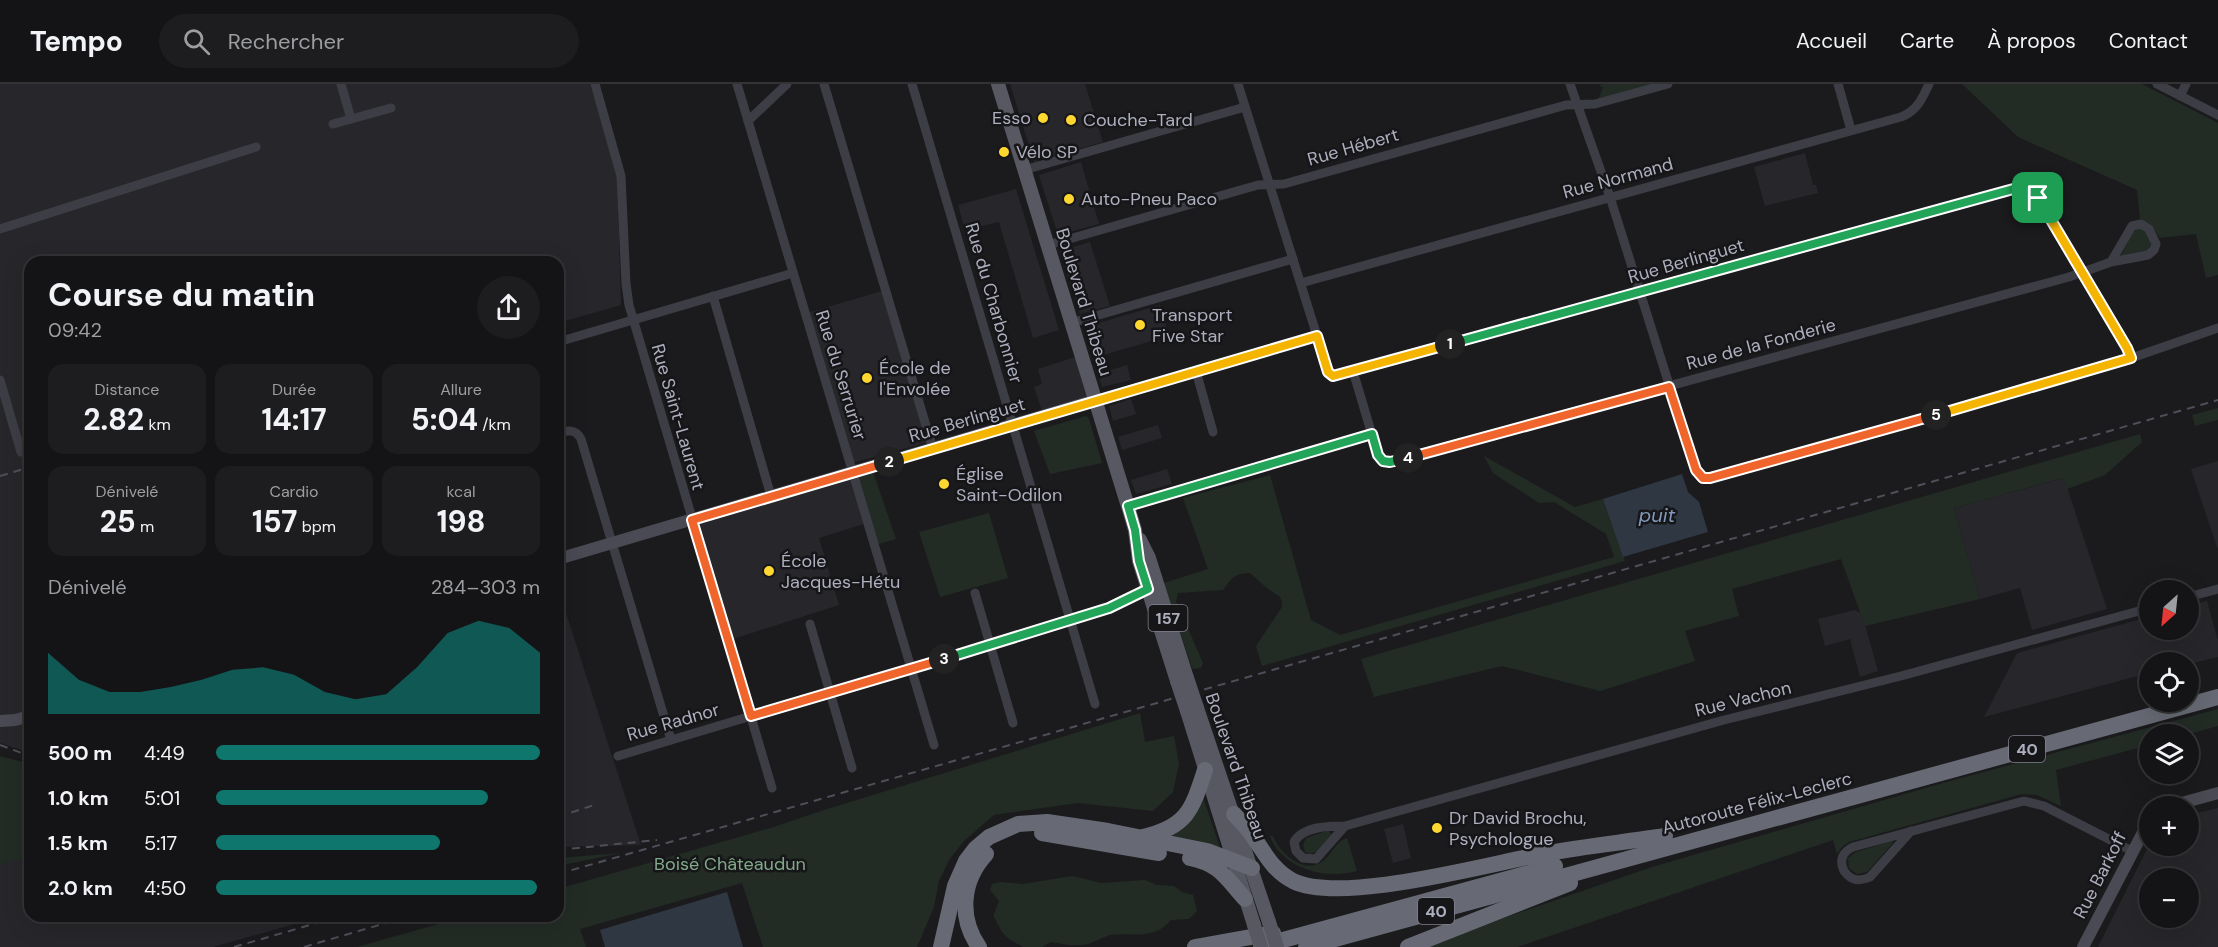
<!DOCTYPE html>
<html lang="fr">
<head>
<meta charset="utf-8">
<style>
  :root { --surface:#141416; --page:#1d1d1f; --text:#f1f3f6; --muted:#9d9ea1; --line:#333335; --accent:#0f766e }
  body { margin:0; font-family:"DM Sans",sans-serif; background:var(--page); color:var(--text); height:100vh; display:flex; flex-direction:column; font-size:22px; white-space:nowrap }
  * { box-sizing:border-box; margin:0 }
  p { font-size:20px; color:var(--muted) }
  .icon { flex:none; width:33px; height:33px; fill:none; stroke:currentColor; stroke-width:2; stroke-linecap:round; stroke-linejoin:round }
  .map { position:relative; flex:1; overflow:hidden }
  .side { position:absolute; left:24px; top:172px; width:540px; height:666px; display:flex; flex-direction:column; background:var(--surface); border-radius:18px; box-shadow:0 6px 24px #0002,0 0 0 2px var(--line) }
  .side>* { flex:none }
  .needle { width:39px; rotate:207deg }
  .controls { position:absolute; left:2139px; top:496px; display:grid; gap:12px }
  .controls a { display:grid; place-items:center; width:60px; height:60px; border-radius:50%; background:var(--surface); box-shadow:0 6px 24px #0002,0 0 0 2px var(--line); font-size:30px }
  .pin { position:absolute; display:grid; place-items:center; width:51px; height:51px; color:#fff; margin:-26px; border-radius:12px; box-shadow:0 3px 9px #0006 }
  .km { position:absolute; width:30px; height:30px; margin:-15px; border-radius:50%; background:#222; color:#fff; font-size:16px; line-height:30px; text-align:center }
  .round { display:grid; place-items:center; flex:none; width:63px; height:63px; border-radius:32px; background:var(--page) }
  .head { display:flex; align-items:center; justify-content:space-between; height:102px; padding:0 24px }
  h1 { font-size:33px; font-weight:700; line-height:45px }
  .metrics { display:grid; grid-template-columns:repeat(3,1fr); gap:9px; height:102px; padding:6px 24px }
  .metrics div { display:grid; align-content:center; border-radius:15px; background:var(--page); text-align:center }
  .metrics b { font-size:30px; font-weight:700 }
  .metrics small { font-size:16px; font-weight:400 }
  .metrics p { font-size:16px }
  .chart { height:168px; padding:12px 24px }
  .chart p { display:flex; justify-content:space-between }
  .chart svg { width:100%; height:108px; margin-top:6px; fill:var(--accent); opacity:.7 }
  ul { padding:0 24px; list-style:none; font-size:20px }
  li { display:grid; grid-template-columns:96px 72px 1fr; align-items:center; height:45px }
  li i { height:15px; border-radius:8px; background:var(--accent) }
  header { display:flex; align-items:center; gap:36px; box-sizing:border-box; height:84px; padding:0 30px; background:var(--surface); border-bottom:2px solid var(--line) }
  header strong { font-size:28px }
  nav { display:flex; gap:33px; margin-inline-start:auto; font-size:21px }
  .search { width:420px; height:54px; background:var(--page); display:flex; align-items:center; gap:15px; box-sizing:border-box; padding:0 21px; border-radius:33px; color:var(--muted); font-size:22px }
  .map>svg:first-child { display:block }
</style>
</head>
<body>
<header>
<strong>Tempo</strong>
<div class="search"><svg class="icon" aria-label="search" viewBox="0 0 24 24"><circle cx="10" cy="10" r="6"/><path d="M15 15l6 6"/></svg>Rechercher</div>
<nav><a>Accueil</a><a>Carte</a><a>À propos</a><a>Contact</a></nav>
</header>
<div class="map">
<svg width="2218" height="863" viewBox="0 0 2218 863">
  <rect width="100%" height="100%" fill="#1b1b1d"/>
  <!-- built -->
  <g fill="#27272b" fill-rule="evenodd">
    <polygon points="0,0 590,0 617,87 621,221 558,239 558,178 30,178 30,669 0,659"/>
    <polygon points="1010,0 1085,0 1103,58 1034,78"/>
    <polygon points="1805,69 1813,101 1816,101 1818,109 1765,122 1754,83"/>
    <polygon points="1081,78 1099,140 1058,151 1039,91"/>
    <polygon points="1016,105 1059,246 1033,254 999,138 965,146 958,121"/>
    <polygon points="1090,158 1110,222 1080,230 1060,167"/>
    <polygon points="882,207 928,358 852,379 807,229"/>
    <polygon points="1160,221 1169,252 1093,274 1085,243"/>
    <polygon points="1078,272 1092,314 1042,327 1034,303 1042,300 1038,285"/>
    <polygon points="1127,281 1131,296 1102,303 1098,290"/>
    <polygon points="1131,315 1136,330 1113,337 1109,322"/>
    <polygon points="1158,341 1162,354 1122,366 1118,353"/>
    <polygon points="2218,377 2218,466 2191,385"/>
    <polygon points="849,384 864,440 819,454 839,521 730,556 693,435"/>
    <polygon points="1167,385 1172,400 1136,410 1131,396"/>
    <polygon points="2064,394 2107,525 2032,546 2020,504 1980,515 1954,424"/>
    <polygon points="558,504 613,675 641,761 558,763"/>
    <polygon points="2207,517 2218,557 2218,573 2189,580 2150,579 2149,589 1984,633 2017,569 2149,533 2150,546 2188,546 2189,522"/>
    <polygon points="1855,526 1862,530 1878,587 1860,593 1850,555 1825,562 1818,535"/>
    <path d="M2218 724V863H2098L2149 761 2188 762 2189 731ZM2150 795H2188V834H2150Z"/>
    <polygon points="1403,740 1411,774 1393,779 1384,745"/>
    <polygon points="28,773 30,774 30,832 319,833 213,863 0,863 0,780"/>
  </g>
  <!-- green -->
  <g fill="#222c25">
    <polygon points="1601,0 1666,0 1598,17 1603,3 1600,3"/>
    <polygon points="1962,0 2142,0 2218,39 2218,191 2206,194 2196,150 2160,154 2152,142 2140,135 2137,106 2018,53"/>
    <path d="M2140 144C2147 147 2153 156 2150 164L2147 167 2121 172 2133 148Z"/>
    <polygon points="2218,324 2218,336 2195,342 2192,331"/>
    <polygon points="1086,332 1089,335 1102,379 1050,390 1034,347"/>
    <polygon points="2140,350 2142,358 2105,391 2067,405 2063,394 1954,424 1980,515 1865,542 1841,475 1732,505 1739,532 1685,547 1695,577 1600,607 1502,582 1374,613 1361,575"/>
    <path d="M1484 372 1575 423 1603 415 1625 477 1262 582 1256 562 1282 523V517L1279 512 1268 505 1250 489C1233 490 1233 493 1223 506L1178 509 1176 517 1203 579 1201 584 1193 585 1192 584 1164 499 1208 485 1183 414 1270 391 1311 536 1340 551 1614 473 1606 450 1554 418 1539 419 1493 389Z"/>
    <polygon points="870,379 896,455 875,461 853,383"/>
    <polygon points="989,429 1008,494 940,513 919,448"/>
    <polygon points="2218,625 2218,642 2185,651 2150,651 2149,661 2056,686 2061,722 2037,711 2022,710 1849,758 1842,763 1837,770 1833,756 1517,863 1427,863 1477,843 1652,783 1943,699"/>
    <polygon points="1140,629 1145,658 1174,652 1179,680 1173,708 1153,727 1078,719 994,731 964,757 949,776 939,797 934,823 917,863 763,863 742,799 580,845 586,863 357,863 463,833 558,832 558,805 774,743 824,726"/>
    <polygon points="0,672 30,680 30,774 0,780"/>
    <polygon points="1203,713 1220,764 1162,752"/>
    <polygon points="1326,747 1329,747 1332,751 1318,767 1310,770 1305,768 1303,761 1306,754"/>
    <path d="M1270 752H1273C1279 768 1304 792 1323 777 1333 769 1335 758 1347 754L1357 787C1326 796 1282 785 1270 752Z"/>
    <polygon points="1892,757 1893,759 1867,788 1857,790 1849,784 1848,774 1856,768"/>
    <polygon points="621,769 558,782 558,774"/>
    <path d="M1072 792 1101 799 1145 796 1157 801 1174 802 1182 808 1193 811 1197 827 1189 835 1171 836C1153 857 1134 848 1110 851 1102 853 1096 858 1088 860 1074 863 1064 860 1051 858L1042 863H1023L1009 855 1002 848 994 833V830L999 817 990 806 992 800 1000 798 1023 800Z"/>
  </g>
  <!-- water -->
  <g fill="#2f3743">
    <polygon points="1682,390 1688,408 1699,418 1708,448 1623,473 1603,415"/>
    <polygon points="727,808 743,863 605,863 600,846"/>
  </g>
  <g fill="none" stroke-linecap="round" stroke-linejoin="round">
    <!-- street -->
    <g stroke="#3d3d45" stroke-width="9">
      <polyline points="341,0 351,35"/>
      <polyline points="595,0 621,92 626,200 629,221 772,704"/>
      <polyline points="737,0 934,661"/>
      <polyline points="824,0 933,365"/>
      <polyline points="912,0 1095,620"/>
      <polyline points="1238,0 1317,252 1331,291 1336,292 2020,104 2029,106 2038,114 2127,264 2131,274"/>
      <polyline points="1570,0 1610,113 1696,386 1703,394 1710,394 2117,279 2218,244"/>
      <polyline points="1838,0 1851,46"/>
      <polyline points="2157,0 2218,31"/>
      <polyline points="2180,12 2186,0"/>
      <polyline points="748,37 787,0"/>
      <polyline points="333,40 391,24"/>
      <polyline points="1024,86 1245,23"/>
      <polyline points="0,145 256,63"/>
      <polyline points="1048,161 1258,101 1284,100 1566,21 1595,20 1668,0"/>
      <path d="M1301 199 1901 33C1917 27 1922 15 1929 0"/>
      <polyline points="713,212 771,412"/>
      <polyline points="1071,239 1293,175"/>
      <polyline points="558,258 793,189"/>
      <polyline points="1196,287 1213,348"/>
      <polyline points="1353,287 1378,371 1383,377 1390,378 2069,193 2111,178 2148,171 2154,166 2156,160 2149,145 2141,140 2132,142 2111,178"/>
      <polyline points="0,296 21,368"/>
      <polyline points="1096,316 1317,252"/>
      <path d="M558 349C568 346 576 345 581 355L671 656"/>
      <polyline points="1128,422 1372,350"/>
      <polyline points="975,509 1013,639"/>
      <polyline points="2188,513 2218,505"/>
      <polyline points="810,540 852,684"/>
      <polyline points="618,672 1094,529 1122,518 1148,505"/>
      <path d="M1345 742 1316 775 1303 774 1296 767 1294 758C1303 742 1330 742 1345 742L1724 636 1901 592 2150 524"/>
      <path d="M1911 747 1870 793C1859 798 1851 797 1844 787 1839 777 1842 768 1853 763L2024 717 2044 722 2132 767"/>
    </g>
    <!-- secondary -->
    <g stroke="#494a53" stroke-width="12">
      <polyline points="558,475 1096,316"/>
      <polyline points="0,637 15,636 30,632"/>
      <polyline points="2167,723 2218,709"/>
      <polyline points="2083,863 2150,735"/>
    </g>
    <!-- primary -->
    <g stroke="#575862" stroke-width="14">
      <polyline points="998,0 1130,429 1135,446 1139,477 1177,597"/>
      <polyline points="1140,456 1149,474 1187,594"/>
      <polyline points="1197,624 1269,838"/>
      <polyline points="1187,627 1254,841"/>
    </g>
    <!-- highway -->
    <g stroke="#676974" stroke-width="16">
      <path d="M1234 730C1240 737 1247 743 1252 751 1265 769 1272 786 1293 797 1342 821 1491 779 1548 769 1587 762 1626 758 1665 752"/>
      <polyline points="1042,749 1159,769"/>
      <path d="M1143 753C1187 743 1192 726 1205 686"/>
      <path d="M1190 774C1220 780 1226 794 1245 815"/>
      <polyline points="1261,862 1555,782"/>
      <polyline points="941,863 955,802 966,777 976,764 989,753 1018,740 1047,738 1108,747 1207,767 1252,784"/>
      <path d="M979 863C958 833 962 796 986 770"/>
      <polyline points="1195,863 1273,849"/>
      <polyline points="1306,863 2218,613"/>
      <polyline points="1408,863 1570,799"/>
    </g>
    <!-- rail -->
    <g stroke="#4e4f58" stroke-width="2" stroke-dasharray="8 6" stroke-linecap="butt">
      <polyline points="0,392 30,383"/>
      <polyline points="0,661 30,672"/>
      <polyline points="558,733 594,721"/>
      <polyline points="558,766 657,756"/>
      <polyline points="558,790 2218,316"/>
      <polyline points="234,863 341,832"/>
      <polyline points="304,863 410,832"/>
    </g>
    <!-- primary-bridge -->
    <g stroke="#575862" stroke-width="14">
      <polyline points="1187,594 1197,624"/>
      <polyline points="1177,597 1187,627"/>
      <polyline points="1269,838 1277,863"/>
      <polyline points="1254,841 1261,863"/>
    </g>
  </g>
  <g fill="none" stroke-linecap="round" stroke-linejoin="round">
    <!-- split-1 casing -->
    <g stroke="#fff" stroke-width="12">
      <polyline id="split-1" points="1450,260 2017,104 2029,106 2038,114"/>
    </g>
    <!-- split-2 casing -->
    <g stroke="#fff" stroke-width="12">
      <polyline id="split-2" points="889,378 1317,252 1328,288 1333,292 1450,260"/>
    </g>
    <!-- split-3 casing -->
    <g stroke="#fff" stroke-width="12">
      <polyline id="split-3" points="889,378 692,436 751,632 944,575"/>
    </g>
    <!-- split-4 casing -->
    <g stroke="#fff" stroke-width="12">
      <polyline id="split-4" points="944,575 1109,524 1148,505 1139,477 1135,446 1128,422 1372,350 1378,371 1383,377 1390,378 1408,374"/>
    </g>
    <!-- split-5 casing -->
    <g stroke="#fff" stroke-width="12">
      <polyline id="split-5" points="1408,374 1669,303 1696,386 1703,394 1710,394 1936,331"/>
    </g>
    <!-- split-6 casing -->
    <g stroke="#fff" stroke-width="12">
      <polyline id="split-6" points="1936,331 2131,274 2127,264 2038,114"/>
    </g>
    <!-- split-1 -->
    <use href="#split-1" stroke="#22a559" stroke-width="8"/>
    <!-- split-2 -->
    <use href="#split-2" stroke="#f5b400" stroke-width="8"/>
    <!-- split-3 -->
    <use href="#split-3" stroke="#f0652b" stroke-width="8"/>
    <!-- split-4 -->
    <use href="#split-4" stroke="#22a559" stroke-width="8"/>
    <!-- split-5 -->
    <use href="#split-5" stroke="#f0652b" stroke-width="8"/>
    <!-- split-6 -->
    <use href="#split-6" stroke="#f5b400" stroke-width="8"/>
  </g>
  <!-- markers -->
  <g fill="#ffd731" stroke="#161619" stroke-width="2">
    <circle cx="1043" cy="34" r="6"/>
    <circle cx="1071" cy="36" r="6"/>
    <circle cx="1004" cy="68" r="6"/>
    <circle cx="1069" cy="115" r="6"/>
    <circle cx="1140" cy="241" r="6"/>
    <circle cx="867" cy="294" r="6"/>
    <circle cx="944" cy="400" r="6"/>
    <circle cx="769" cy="487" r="6"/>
    <circle cx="1437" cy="744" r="6"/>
  </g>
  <g text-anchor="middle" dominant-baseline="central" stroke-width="5" stroke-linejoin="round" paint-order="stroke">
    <!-- shield labels -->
    <g fill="#161619" stroke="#80818c" stroke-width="1.5">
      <rect x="1148.5" y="521" width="39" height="26" rx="4.5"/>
      <rect x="2009" y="652" width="36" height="26" rx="4.5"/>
      <rect x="1418" y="814" width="36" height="26" rx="4.5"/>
    </g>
    <g font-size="16" font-weight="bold" fill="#adafbe">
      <text x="1168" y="534">157</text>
      <text x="2027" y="665">40</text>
      <text x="1436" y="827">40</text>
    </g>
    <!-- poi labels -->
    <g font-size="18" fill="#adafbe" stroke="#161619" text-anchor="start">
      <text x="1031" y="34" text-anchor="end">Esso</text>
      <text x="1083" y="36">Couche-Tard</text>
      <text x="1016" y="68">Vélo SP</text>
      <text x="1081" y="115">Auto-Pneu Paco</text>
      <text x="1152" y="231">Transport<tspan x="1152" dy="21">Five Star</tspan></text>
      <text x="879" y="284">École de<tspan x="879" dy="21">l'Envolée</tspan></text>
      <text x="956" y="390">Église<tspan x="956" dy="21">Saint-Odilon</tspan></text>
      <text x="781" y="477">École<tspan x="781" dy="21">Jacques-Hétu</tspan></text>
      <text x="1449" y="734">Dr David Brochu,<tspan x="1449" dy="21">Psychologue</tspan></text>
    </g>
    <!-- street labels -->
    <g font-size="18" fill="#adafbe" stroke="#161619">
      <text transform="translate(1353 63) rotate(-16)">Rue Hébert</text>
      <text transform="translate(1618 94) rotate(-15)">Rue Normand</text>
      <text transform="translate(1686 177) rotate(-16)">Rue Berlinguet</text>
      <text transform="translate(1084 218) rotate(73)">Boulevard Thibeau</text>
      <text transform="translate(994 219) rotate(74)">Rue du Charbonnier</text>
      <text transform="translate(1761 260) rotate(-15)">Rue de la Fonderie</text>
      <text transform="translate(841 291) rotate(73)">Rue du Serrurier</text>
      <text transform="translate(678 333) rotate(74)">Rue Saint-Laurent</text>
      <text transform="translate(967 336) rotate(-16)">Rue Berlinguet</text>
      <text transform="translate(1743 615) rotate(-14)">Rue Vachon</text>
      <text transform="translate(673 638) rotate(-16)">Rue Radnor</text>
      <text transform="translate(1236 682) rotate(71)">Boulevard Thibeau</text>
      <text transform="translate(1757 719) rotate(-15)">Autoroute Félix-Leclerc</text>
      <text transform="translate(2100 791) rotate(-63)">Rue Barkoff</text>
    </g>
    <!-- park labels -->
    <g font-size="18" fill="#82aa8a" stroke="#161619">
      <text x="730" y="780">Boisé Châteaudun</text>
    </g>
    <!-- water labels -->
    <g font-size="20" font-style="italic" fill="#8298ba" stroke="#161619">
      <text x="1657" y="431">puit</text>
    </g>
  </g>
</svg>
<div class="controls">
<a><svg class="needle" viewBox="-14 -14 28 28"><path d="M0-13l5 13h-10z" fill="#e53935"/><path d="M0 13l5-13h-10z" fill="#9d9ea1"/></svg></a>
<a><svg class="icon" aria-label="locate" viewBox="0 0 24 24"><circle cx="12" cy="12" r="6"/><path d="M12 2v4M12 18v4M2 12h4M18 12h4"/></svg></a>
<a><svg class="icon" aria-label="layers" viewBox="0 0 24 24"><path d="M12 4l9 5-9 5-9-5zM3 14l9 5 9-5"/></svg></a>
<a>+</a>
<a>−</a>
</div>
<div class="pin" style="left:2038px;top:114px;background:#1e9e55"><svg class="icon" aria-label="arrive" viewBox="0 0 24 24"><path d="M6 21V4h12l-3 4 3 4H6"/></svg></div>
<b class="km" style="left:1450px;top:260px">1</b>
<b class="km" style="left:889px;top:378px">2</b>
<b class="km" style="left:944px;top:575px">3</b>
<b class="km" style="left:1408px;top:374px">4</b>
<b class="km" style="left:1936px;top:331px">5</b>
<section class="side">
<div class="head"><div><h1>Course du matin</h1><p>09:42</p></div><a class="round"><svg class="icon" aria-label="share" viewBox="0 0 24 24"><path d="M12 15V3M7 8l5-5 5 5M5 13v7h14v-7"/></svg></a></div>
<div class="metrics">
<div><p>Distance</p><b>2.82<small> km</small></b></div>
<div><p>Durée</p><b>14:17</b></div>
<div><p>Allure</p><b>5:04<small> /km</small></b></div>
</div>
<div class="metrics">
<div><p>Dénivelé</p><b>25<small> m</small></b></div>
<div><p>Cardio</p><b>157<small> bpm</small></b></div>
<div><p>kcal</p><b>198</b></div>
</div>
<div class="chart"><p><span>Dénivelé</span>284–303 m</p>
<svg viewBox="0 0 160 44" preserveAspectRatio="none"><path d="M0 44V19L10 30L20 35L30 35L40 33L50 30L60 26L70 25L80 28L90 35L100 38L110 36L120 25L130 11L140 6L150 9L160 19V44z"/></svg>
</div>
<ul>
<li><b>500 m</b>4:49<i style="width:100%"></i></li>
<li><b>1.0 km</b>5:01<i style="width:84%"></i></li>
<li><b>1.5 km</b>5:17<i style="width:69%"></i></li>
<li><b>2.0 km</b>4:50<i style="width:99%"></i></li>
</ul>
</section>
</div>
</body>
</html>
